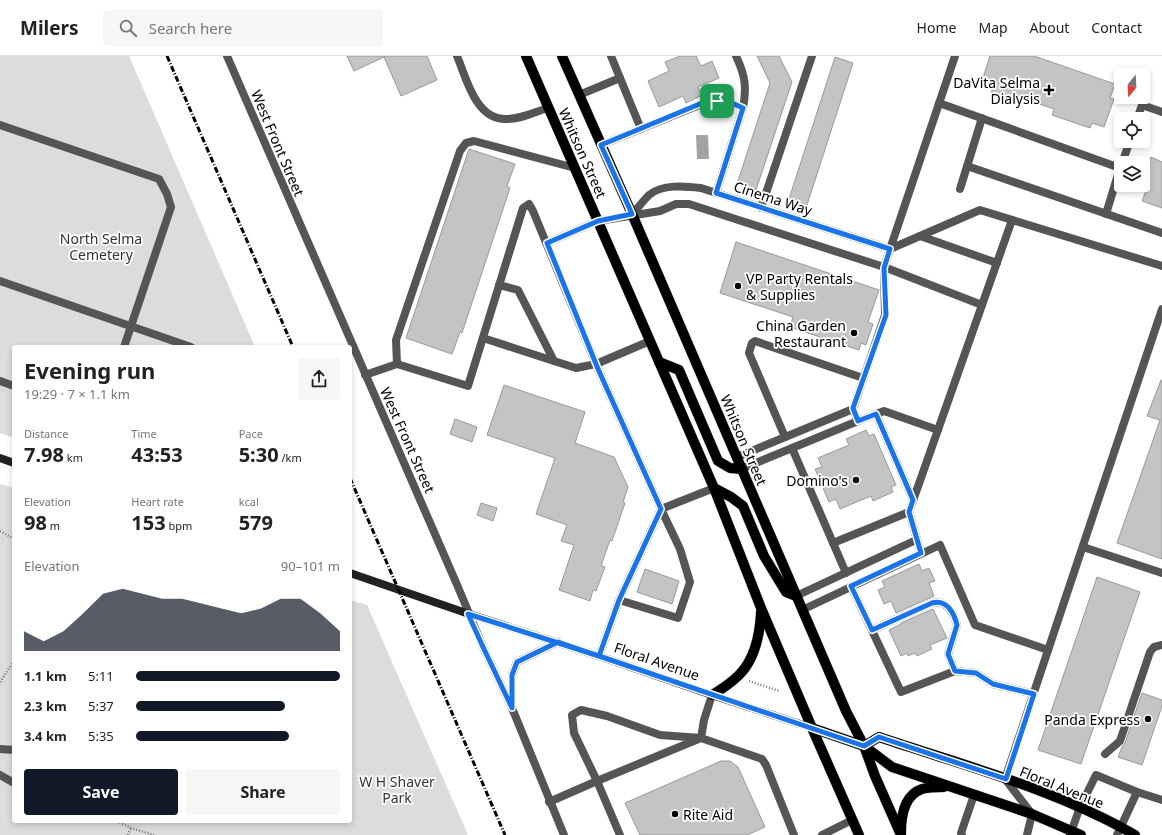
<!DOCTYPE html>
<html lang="en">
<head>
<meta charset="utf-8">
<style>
  :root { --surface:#fff; --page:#f6f6f6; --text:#222; --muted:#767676; --line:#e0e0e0; --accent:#111827 }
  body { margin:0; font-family:"Noto Sans",sans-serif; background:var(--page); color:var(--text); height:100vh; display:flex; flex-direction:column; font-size:15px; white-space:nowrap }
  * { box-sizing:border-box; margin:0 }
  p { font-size:13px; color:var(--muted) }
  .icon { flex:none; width:22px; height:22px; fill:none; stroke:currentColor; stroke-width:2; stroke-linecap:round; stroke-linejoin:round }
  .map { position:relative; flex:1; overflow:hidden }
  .details { position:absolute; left:12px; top:289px; width:340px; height:478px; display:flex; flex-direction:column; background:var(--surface); border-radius:4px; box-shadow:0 2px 6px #0003 }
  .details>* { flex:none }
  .needle { width:26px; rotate:198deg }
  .tools { position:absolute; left:1114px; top:12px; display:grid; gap:8px }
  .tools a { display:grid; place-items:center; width:36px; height:36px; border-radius:4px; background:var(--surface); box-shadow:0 2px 6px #0003; font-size:20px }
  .pin { position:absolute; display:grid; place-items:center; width:34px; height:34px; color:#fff; margin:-17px; border-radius:8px; box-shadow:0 2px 6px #0006 }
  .round { display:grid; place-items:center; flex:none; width:42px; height:42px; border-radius:4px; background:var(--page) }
  .headline { display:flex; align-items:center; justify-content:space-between; height:68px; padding:0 12px }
  h1 { font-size:22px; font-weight:700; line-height:30px }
  .metrics { display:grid; grid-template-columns:repeat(3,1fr); gap:6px; height:68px; padding:4px 12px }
  .metrics div { display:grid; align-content:center }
  .metrics b { font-size:20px; font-weight:700 }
  .metrics small { font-size:11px; font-weight:400 }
  .metrics p { font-size:11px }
  .chart { height:112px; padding:8px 12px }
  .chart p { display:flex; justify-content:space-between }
  .chart svg { width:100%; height:72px; margin-top:4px; fill:var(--accent); opacity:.7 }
  .cta { display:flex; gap:8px; margin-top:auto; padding:8px 12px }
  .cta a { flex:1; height:46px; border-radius:4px; background:var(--accent); color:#fff; font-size:16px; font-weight:700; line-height:46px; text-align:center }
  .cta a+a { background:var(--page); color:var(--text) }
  ul { padding:0 12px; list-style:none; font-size:13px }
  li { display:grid; grid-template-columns:64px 48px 1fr; align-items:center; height:30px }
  li i { height:10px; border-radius:5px; background:var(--accent) }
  header { display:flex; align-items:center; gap:24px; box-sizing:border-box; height:56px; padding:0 20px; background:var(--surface); border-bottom:1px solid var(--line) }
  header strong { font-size:19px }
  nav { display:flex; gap:22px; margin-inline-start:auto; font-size:14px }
  .search { width:280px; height:36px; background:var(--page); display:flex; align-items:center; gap:10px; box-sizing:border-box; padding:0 14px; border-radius:4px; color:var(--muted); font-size:15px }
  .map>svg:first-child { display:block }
</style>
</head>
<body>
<header>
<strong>Milers</strong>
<div class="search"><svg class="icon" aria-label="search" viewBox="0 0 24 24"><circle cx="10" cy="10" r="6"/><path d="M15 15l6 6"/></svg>Search here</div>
<nav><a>Home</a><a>Map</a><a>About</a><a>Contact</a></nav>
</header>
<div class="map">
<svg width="1162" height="779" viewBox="0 0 1162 779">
  <rect width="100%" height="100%" fill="#fff"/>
  <!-- green -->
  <g fill="#dcdcdc">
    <polygon points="0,0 129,0 255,291 14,291 14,382 0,377"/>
    <polygon points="0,428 14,432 14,765 350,765 350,544 367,549 468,779 0,779"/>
  </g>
  <!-- water -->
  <polygon fill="#a3a3a3" points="696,79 708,79 709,103 697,103"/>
  <!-- building -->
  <g fill="#c4c4c4" stroke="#999">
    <polygon points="347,0 427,0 437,24 401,40 384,1 354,15"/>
    <polygon points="680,0 696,0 701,10 712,5 719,22 698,31 702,39 686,47 683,40 659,51 648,25 669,15 665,6"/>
    <polygon points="757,0 779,0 792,26 756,134 737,128 770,27"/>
    <polygon points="990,0 1034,0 1115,28 1110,42 1114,43 1104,71 1092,67 1090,72 1052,59 1054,53 1013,39 1011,44 991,37 993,32 981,28"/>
    <polygon points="835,1 853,7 806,152 788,146"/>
    <polygon points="469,93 515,108 507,130 510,132 462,277 460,276 452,298 406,282"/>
    <polygon points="1151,101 1162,106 1162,152 1142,145 1147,132 1141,130 1143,129 1143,124"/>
    <polygon points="736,186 879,234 868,266 873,268 866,289 861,287 859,294 790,271 793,261 720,237"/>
    <polygon points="1161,324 1162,324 1162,503 1117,487 1160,364 1147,360"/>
    <polygon points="504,329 585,356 575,387 614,401 628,431 623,446 625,447 612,485 610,484 601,510 605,511 596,535 593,534 590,545 559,534 574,489 561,485 567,469 536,458 555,402 487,379"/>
    <polygon points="455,363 477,371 472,386 450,378"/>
    <polygon points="866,374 869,380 874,378 896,429 891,431 893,436 873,445 871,440 840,453 836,443 829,446 815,413 822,411 818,402 849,389 846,383"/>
    <polygon points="481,447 497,452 493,465 477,459"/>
    <polygon points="919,508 922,515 929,512 935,525 929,527 934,540 896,557 891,545 884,548 878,534 885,531 882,525"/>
    <polygon points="645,513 679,525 672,548 637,536"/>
    <polygon points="1097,521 1140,536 1081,708 1038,694"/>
    <polygon points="933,553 947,582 930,589 932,593 917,600 915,597 908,600 907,597 901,600 889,574 901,568 901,567"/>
    <polygon points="1142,637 1162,644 1162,650 1142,709 1118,701 1122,691 1125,687"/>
    <polygon points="721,705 730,705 738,711 765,771 747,779 640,779 625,747"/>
  </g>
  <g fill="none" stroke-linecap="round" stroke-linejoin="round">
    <!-- primary casing -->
    <g stroke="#dbdbdb" stroke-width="11">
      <g id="primary">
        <polyline points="526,0 714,432 761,552 812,672 859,779"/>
        <polyline points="562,0 632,158 846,655 864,690 875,720 901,779"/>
        <polyline points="659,306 679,314 718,405 730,412 741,413"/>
        <polyline points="714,432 731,441 743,450 764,500 786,536 796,540"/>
        <path d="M712 639C722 633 731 627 739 619 755 603 760 577 761 556"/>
        <polyline points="812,672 864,690 892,711 1032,758 1081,779"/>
        <path d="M864 690 879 681 891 685C973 712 1061 736 1135 779"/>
        <path d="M901 777C901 761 904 739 922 733 929 731 936 731 944 731"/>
      </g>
    </g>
    <!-- path -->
    <g stroke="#777" stroke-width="2.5" stroke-dasharray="1 2" stroke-linecap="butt">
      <polyline points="0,475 14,483"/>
      <polyline points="749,625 779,635"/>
      <polyline points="0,626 14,605"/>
      <polyline points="117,765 131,772 154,779"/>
      <polyline points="128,779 131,772"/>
    </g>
    <!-- service -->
    <g stroke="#555" stroke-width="8">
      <path d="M457 0C466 21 475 62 504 63 519 64 535 56 548 52"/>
      <polyline points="620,22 641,73"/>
      <polyline points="579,39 620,22 611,0"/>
      <polyline points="939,47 1120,112 1121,110"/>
      <polyline points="1137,63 1142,49 1162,56"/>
      <polyline points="0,69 159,123 167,138 171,151 124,291"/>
      <path d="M601 89 709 45C721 44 732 47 743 52 747 31 745 19 736 0"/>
      <polyline points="1122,107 1130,85"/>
      <polyline points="967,110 1162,177"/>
      <polyline points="960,133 982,62"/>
      <polyline points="716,137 743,52"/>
      <polyline points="761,152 812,0"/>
      <polyline points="1106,158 1120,112"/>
      <polyline points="920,180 997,207"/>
      <polyline points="547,187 598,165"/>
      <polyline points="890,193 980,154 1162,210"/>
      <polyline points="0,225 191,291"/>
      <polyline points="499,229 518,234 554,305 576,312 596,308 650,285"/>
      <polyline points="483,282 554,305"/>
      <polyline points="397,308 396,284 460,95 466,87 474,85 575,112"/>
      <polyline points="365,319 397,308 468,330 523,152 529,148 533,155 598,313 661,453 680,493 690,526 678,562 619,544"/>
      <polyline points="0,325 14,330"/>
      <polyline points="876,358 913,444"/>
      <polyline points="938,374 884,355 858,365 853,353 885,259 884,211 982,249"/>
      <polyline points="785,381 749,297 752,287 755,285 863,322"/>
      <polyline points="792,392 846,517"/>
      <polyline points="737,401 853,353"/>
      <polyline points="741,413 858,365"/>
      <polyline points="833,487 909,456"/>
      <polyline points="1083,491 1162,517"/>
      <polyline points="921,497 909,456 1012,164"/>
      <polyline points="851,530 901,636 955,615 976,617 993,628 1034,638"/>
      <polyline points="796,540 916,484"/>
      <polyline points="802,554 940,489 975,569 1048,594"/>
      <path d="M872 574 932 547C946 543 954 557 957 569L948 598 955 615"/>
      <polyline points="599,600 619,544 661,453 714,432"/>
      <polyline points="0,693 14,694"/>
      <polyline points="1105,698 1120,685 1150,596 1154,591 1162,589"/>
      <polyline points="0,719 14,727"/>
      <polyline points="549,746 597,725 574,677 572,659 581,654 607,660 660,679 701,682 762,703 766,709 794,779"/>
      <polyline points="620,779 597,725 701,682 704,664 712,639"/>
      <polyline points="822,779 852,764"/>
      <polyline points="962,779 961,777 974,739"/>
      <polyline points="1027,779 1032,758 1005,723 1162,253"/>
      <polyline points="1070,779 1080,751 1096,719 1137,736 1162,744"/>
      <polyline points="1117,779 1137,736"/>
    </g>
    <!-- minor -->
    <g stroke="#555" stroke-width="8">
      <polyline points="227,0 458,531 483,591 512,652 564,779"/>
      <path d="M632 158C638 152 643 145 649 139 662 128 685 130 701 132L890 193"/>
      <polyline points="598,165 660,155 676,148 689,148 884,211 955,0"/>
    </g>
    <!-- secondary -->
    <g stroke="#222" stroke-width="8">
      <polyline points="0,402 14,407"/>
      <polyline points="350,517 469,558 599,600 712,639 812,672"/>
      <polyline points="512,652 512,619 517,606 558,586"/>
    </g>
    <!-- primary -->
    <use href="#primary" stroke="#000" stroke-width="10"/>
    <!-- rail -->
    <g stroke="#000" stroke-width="3" stroke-dasharray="6 2 1 2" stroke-linecap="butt">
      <polyline points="167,0 293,291"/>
      <polyline points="350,422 505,779"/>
    </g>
  </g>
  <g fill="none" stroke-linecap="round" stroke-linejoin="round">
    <!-- route casing -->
    <g stroke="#fff" stroke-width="8">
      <path id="route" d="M717 45 702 47 601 89 632 158 598 165 547 187 598 313 661 453 619 544 599 600 558 586 517 606 512 619V652L483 591 468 558 599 600 864 690 879 681 1006 723 1034 638 993 628 976 617 955 615 948 598 957 569C954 557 947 543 932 547L872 574 851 530 921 497 909 456 913 444 876 358 858 365 853 352 886 259 884 212 890 193 716 137 743 52 734 48 717 45"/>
    </g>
    <!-- route -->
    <use href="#route" stroke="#1a73e8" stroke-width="5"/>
  </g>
  <!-- markers -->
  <g fill="#000" stroke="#fff" stroke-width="1.5">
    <path d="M1047 28h4v4h4v4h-4v4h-4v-4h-4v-4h4z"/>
    <circle cx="738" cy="230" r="4"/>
    <circle cx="854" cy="277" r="4"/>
    <circle cx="856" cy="424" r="4"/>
    <circle cx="1148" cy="663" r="4"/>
    <circle cx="675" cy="758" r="4"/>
  </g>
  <g text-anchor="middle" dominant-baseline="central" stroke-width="3.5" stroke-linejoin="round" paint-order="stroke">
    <!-- poi labels -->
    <g font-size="14" fill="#000" stroke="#fff" text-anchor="end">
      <text x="1040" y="26">DaVita Selma<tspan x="1040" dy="16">Dialysis</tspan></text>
      <text x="746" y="222" text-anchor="start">VP Party Rentals<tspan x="746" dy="16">&amp; Supplies</tspan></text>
      <text x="846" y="269">China Garden<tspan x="846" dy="16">Restaurant</tspan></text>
      <text x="848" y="424">Domino's</text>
      <text x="1140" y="663">Panda Express</text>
      <text x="683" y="758" text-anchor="start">Rite Aid</text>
    </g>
    <!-- street labels -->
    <g font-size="14" fill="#000" stroke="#fff">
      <text transform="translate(278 87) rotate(67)">West Front Street</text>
      <text transform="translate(583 97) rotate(66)">Whitson Street</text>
      <text transform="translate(773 142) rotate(18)">Cinema Way</text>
      <text transform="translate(408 384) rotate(66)">West Front Street</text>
      <text transform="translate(744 384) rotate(67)">Whitson Street</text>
      <text transform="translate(657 605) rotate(19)">Floral Avenue</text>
      <text transform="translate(1062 731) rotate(22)">Floral Avenue</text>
    </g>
    <!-- park labels -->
    <g font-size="14" fill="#333" stroke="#fff">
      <text x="101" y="182">North Selma<tspan x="101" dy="16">Cemetery</tspan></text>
      <text x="397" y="725">W H Shaver<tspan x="397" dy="16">Park</tspan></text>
    </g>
  </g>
</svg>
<div class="tools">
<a><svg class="needle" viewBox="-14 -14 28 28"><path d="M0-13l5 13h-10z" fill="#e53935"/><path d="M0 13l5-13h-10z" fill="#767676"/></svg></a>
<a><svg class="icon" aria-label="locate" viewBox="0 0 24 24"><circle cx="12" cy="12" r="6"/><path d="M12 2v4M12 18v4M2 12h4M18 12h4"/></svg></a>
<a><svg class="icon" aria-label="layers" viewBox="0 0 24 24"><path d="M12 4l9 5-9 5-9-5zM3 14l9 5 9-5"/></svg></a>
</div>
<div class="pin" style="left:717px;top:45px;background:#1e9e55"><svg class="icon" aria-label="arrive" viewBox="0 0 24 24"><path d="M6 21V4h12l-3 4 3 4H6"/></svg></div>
<section class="details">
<div class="headline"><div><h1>Evening run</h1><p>19:29 · 7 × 1.1 km</p></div><a class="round"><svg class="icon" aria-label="share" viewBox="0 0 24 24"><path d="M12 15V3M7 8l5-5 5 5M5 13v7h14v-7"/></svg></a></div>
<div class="metrics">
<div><p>Distance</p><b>7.98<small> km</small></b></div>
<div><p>Time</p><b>43:53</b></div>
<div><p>Pace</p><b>5:30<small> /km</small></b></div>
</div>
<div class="metrics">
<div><p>Elevation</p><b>98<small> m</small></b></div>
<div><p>Heart rate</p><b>153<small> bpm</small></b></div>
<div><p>kcal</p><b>579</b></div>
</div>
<div class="chart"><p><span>Elevation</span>90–101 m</p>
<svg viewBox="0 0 160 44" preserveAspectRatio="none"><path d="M0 44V32L10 38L20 32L30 21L40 9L50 6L60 9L70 12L80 12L90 15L100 18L110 21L120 18L130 12L140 12L150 21L160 32V44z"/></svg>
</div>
<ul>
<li><b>1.1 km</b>5:11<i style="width:100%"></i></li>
<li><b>2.3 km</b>5:37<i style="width:73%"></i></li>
<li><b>3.4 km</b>5:35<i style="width:75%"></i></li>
</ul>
<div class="cta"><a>Save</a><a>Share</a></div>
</section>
</div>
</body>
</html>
